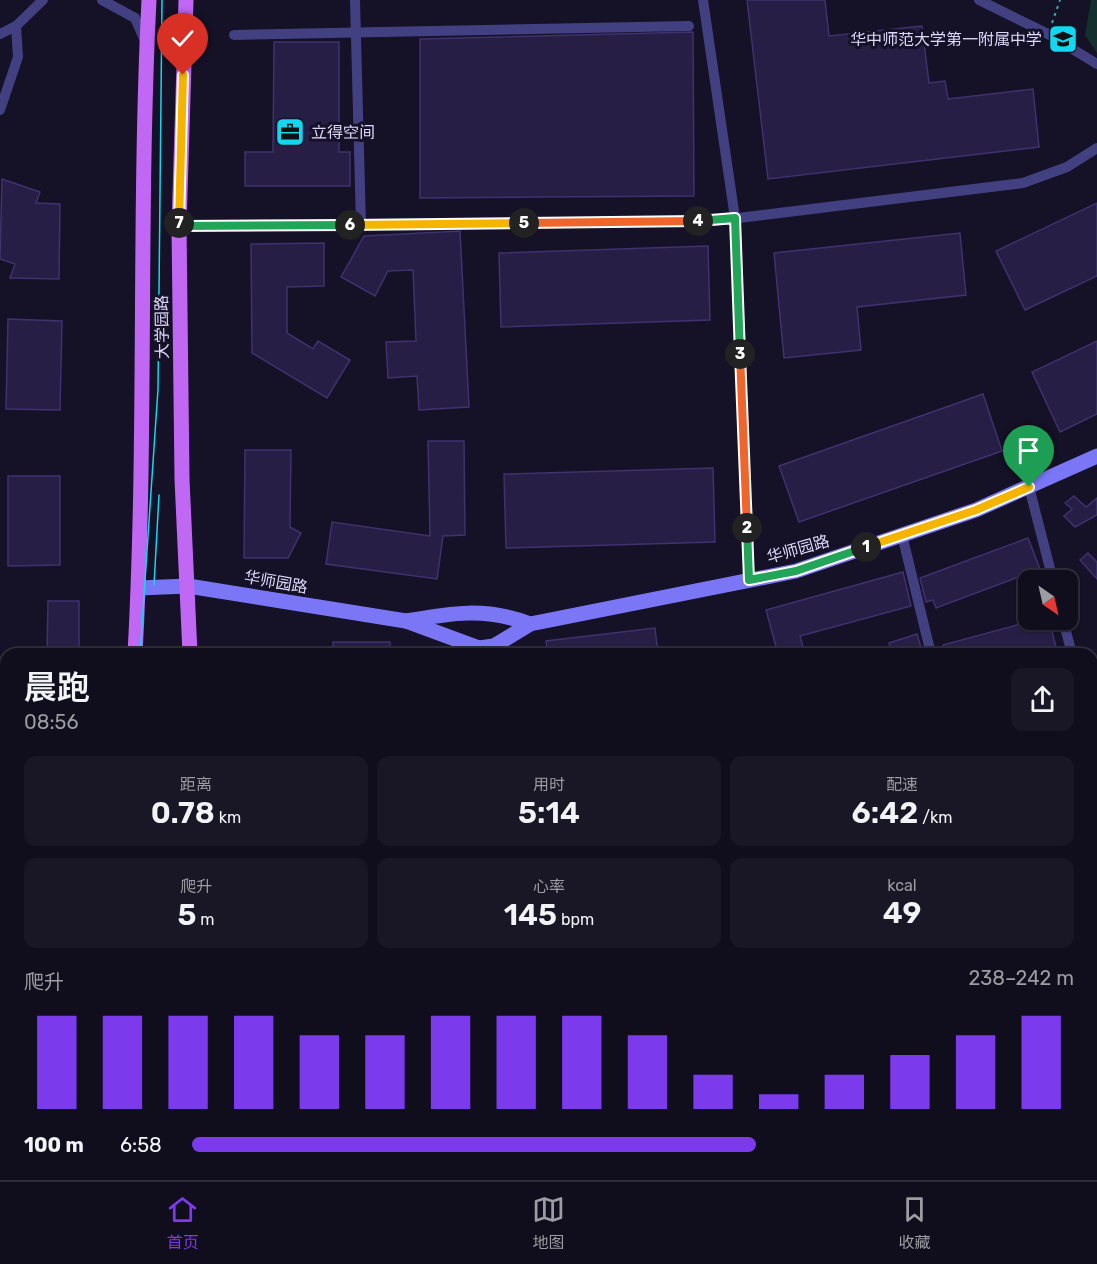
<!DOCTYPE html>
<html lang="zh">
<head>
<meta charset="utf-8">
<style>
  :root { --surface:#100d1c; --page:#191625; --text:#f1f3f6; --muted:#9c9ca3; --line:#302d3b; --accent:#7c3aed }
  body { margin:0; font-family:Rubik,"Noto Sans SC",sans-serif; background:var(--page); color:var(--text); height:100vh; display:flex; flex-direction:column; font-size:22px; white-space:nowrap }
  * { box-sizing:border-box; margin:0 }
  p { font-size:20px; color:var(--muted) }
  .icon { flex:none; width:33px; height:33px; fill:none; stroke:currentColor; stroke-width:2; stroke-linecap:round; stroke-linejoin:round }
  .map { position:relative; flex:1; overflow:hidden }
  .details { position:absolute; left:0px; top:648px; width:1098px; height:532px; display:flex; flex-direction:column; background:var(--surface); border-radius:18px 18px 0 0; box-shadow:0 2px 4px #0004,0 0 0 2px var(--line) }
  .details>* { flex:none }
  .needle { width:39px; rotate:146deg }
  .tools { position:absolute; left:1018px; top:570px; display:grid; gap:12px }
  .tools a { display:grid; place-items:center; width:60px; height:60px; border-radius:12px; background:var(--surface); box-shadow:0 2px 4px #0004,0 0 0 2px var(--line); font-size:30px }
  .pin { position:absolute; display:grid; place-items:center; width:51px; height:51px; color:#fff; margin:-62px -26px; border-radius:50% 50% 50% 0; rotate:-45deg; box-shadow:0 0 6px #0007 }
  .pin .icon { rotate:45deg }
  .km { position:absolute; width:30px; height:30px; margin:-15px; border-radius:50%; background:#222; color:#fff; font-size:16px; line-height:30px; text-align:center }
  .round { display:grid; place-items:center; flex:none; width:63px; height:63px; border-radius:12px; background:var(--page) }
  .headline { display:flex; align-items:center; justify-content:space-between; height:102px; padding:0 24px }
  h1 { font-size:33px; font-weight:600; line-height:45px }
  .metrics { display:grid; grid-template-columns:repeat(3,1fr); gap:9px; height:102px; padding:6px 24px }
  .metrics div { display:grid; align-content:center; border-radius:12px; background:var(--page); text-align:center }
  .metrics b { font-size:30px; font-weight:600 }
  .metrics small { font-size:16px; font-weight:400 }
  .metrics p { font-size:16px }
  .chart { height:168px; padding:12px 24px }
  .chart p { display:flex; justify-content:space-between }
  .chart svg { width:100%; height:108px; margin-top:6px; stroke:var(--accent); stroke-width:6 }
  ul { padding:0 24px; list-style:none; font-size:20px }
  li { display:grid; grid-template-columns:96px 72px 1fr; align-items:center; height:45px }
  li i { height:15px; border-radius:8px; background:var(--accent) }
  .dock { display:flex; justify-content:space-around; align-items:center; height:84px; border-top:2px solid var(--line); background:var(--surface); font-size:16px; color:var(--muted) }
  .dock a { display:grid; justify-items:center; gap:3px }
  .dock .selected { color:var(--accent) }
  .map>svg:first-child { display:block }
</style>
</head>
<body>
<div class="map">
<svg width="1097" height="1180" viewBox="0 0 1097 1180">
  <rect width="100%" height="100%" fill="#151126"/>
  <!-- green -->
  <polygon fill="#142f2e" points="1091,0 1097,0 1097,53 1085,35"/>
  <!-- building -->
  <g fill="#261e45" stroke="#3f326f" stroke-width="1.5">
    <polygon points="747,0 825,0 829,36 922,26 929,83 945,81 948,99 1033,89 1039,147 768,179"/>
    <polygon points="693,32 694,196 420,198 420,39"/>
    <polygon points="274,42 339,42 339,152 350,152 350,186 245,186 245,152 273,152"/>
    <polygon points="2,179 40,192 36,203 60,204 59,279 10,278 15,264 0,259"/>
    <polygon points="1097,203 1097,276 1025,310 996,251"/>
    <polygon points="460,231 469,407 419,410 417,376 388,378 386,342 416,341 413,270 388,271 375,296 341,277 364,236"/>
    <polygon points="960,233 966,295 857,307 861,350 784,358 774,253"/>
    <polygon points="324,243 324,286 287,287 287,333 313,349 318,341 350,360 327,398 252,353 251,244"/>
    <polygon points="708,246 710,320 501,327 499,253"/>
    <polygon points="8,319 62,321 60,410 6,409"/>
    <polygon points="1097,341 1097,414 1060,432 1032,372"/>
    <polygon points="983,394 1002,451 799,522 779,466"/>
    <polygon points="428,441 464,441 465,535 443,536 437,579 326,564 332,522 430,536"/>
    <polygon points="245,450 291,450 290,527 301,533 288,558 244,558"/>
    <polygon points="713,468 715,542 506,548 504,474"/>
    <polygon points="8,476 60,476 60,565 8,566"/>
    <polygon points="1074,496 1086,507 1097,498 1097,515 1075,527 1064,516 1072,509 1065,503"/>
    <polygon points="1028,538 1040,569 936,608 933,600 926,602 920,578"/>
    <polygon points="1088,553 1097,562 1097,579 1080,560"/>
    <polygon points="903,572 911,606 800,636 805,654 778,654 766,610"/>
    <polygon points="48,601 79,601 79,654 47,654"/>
    <polygon points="1036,620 1049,620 1056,647 1030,654 945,654 943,645"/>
    <polygon points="655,628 658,654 548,654 546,641"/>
    <polygon points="917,634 923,654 892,654 889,643"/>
    <rect x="333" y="642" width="57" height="12"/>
  </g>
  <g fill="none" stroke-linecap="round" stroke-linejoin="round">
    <!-- path -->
    <polyline stroke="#38b0aa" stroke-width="2" stroke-dasharray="3 4.5" stroke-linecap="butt" points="1052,23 1060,0"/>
    <!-- minor -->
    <g stroke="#424081" stroke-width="10">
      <polyline points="102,0 135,18 145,41"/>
      <polyline points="355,0 361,225"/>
      <polyline points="703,0 735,218 749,580"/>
      <polyline points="979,0 1048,34 1097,64"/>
      <polyline points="0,34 16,26 43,0"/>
      <polyline points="234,35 689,26"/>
      <polyline points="0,110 18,57 16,26"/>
      <polyline points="179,226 714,221 1023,183 1067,167 1097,148"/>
      <polyline points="1029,487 1053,580"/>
      <polyline points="902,535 931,654"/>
      <polyline points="1063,620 1072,654"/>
      <polyline points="0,729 6,729"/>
      <polyline points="642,1174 643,1180"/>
    </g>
    <!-- tertiary -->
    <g stroke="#424081" stroke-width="14">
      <polyline points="1092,1010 1097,1009"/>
      <polyline points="418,1180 440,1174"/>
    </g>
    <!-- secondary -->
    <g stroke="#7a76f5" stroke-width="15">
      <polyline points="139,588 188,586 406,621 479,648 494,646 530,624 796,571 976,510 1097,456"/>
      <path d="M406 621C451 613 486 607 530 624"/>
    </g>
    <!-- primary -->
    <g stroke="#c067f4" stroke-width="15">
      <polyline points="186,0 179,226 182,479 190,654"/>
      <path d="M135 654C147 436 138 218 149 0"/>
      <polyline points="134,1180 135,1174"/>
      <polyline points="154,1180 154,1174"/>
      <polyline points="170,1180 170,1174"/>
      <polyline points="190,1180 191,1174"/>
    </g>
    <!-- tram -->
    <g stroke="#12d7ee" stroke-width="1.5">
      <polyline points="154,585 159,495"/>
      <polyline points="140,654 158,389 162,0"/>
      <polyline points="120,1174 120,1180"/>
    </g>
  </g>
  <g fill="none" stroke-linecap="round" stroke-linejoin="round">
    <!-- split-1 casing -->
    <g stroke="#fff" stroke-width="12">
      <polyline id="split-1" points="866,547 976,510 1029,487"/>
    </g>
    <!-- split-2 casing -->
    <g stroke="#fff" stroke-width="12">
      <polyline id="split-2" points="747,528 749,580 796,571 866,547"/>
    </g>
    <!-- split-3 casing -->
    <g stroke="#fff" stroke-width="12">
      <polyline id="split-3" points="740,354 747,528"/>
    </g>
    <!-- split-4 casing -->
    <g stroke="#fff" stroke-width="12">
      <polyline id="split-4" points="698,221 735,218 740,354"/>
    </g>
    <!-- split-5 casing -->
    <g stroke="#fff" stroke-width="12">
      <polyline id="split-5" points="524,223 698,221"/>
    </g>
    <!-- split-6 casing -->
    <g stroke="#fff" stroke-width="12">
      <polyline id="split-6" points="350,225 524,223"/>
    </g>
    <!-- split-7 casing -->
    <g stroke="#fff" stroke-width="12">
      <polyline id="split-7" points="179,223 179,226 350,225"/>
    </g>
    <!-- split-8 casing -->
    <g stroke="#fff" stroke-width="12">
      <polyline id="split-8" points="179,223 183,75"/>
    </g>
    <!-- split-1 -->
    <use href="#split-1" stroke="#f5b400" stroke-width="8"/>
    <!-- split-2 -->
    <use href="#split-2" stroke="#22a559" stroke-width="8"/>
    <!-- split-3 -->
    <use href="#split-3" stroke="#f0652b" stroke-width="8"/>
    <!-- split-4 -->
    <use href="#split-4" stroke="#22a559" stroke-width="8"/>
    <!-- split-5 -->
    <use href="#split-5" stroke="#f0652b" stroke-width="8"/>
    <!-- split-6 -->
    <use href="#split-6" stroke="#f5b400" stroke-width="8"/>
    <!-- split-7 -->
    <use href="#split-7" stroke="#22a559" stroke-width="8"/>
    <!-- split-8 -->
    <use href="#split-8" stroke="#f5b400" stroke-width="8"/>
  </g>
  <!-- icons -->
  <defs>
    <g id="school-square" transform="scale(1.5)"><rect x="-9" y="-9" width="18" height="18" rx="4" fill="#12d7ee" stroke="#151126"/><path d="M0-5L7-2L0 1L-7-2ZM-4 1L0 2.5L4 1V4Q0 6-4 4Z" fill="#111"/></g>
    <g id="office-square" transform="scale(1.5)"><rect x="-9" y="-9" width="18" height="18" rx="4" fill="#12d7ee" stroke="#151126"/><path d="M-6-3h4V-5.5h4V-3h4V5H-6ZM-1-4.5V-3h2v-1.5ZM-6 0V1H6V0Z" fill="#111"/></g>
  </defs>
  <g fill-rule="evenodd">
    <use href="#school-square" x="1063" y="39"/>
    <use href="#office-square" x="290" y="132"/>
  </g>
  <g text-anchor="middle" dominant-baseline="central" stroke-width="6" stroke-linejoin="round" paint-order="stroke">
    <!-- poi labels -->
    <g font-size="16" fill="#ddd8fc" stroke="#151126" text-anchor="end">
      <text x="1042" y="39">华中师范大学第一附属中学</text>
      <text x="311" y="132" text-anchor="start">立得空间</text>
    </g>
    <!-- street labels -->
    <g font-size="16" fill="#ddd8fc" stroke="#151126">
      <text transform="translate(162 327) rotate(-91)">大学园路</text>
      <text transform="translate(798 549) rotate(-16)">华师园路</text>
      <text transform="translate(276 582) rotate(10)">华师园路</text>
    </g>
  </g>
</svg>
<div class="tools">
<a><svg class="needle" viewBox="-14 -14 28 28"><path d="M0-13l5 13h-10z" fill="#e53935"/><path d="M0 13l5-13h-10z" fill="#9c9ca3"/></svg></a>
</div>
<div class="pin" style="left:1029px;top:487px;background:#1e9e55"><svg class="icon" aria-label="arrive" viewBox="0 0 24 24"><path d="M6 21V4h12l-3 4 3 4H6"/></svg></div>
<div class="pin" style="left:183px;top:75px;background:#d93025"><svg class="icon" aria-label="check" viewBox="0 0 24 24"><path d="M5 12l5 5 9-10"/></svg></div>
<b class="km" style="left:866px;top:547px">1</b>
<b class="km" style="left:747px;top:528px">2</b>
<b class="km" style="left:740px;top:354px">3</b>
<b class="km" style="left:698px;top:221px">4</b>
<b class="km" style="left:524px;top:223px">5</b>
<b class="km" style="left:350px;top:225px">6</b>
<b class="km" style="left:179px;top:223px">7</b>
<section class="details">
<div class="headline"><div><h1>晨跑</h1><p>08:56</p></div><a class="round"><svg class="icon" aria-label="share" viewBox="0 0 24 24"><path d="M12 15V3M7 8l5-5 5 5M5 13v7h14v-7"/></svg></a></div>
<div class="metrics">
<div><p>距离</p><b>0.78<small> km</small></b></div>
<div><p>用时</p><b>5:14</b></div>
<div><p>配速</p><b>6:42<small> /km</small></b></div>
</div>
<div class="metrics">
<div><p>爬升</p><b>5<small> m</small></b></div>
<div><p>心率</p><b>145<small> bpm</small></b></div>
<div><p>kcal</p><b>49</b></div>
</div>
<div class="chart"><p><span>爬升</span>238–242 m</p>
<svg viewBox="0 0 160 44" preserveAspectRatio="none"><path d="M5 44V6M15 44V6M25 44V6M35 44V6M45 44V14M55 44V14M65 44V6M75 44V6M85 44V6M95 44V14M105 44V30M115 44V38M125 44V30M135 44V22M145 44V14M155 44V6"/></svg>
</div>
<ul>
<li><b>100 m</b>6:58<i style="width:64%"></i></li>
</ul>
</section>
</div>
<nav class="dock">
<a class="selected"><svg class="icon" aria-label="home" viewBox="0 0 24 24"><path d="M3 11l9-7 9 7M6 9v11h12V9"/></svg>首页</a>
<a><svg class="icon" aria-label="map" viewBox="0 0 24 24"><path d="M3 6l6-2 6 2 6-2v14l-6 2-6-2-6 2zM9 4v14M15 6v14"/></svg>地图</a>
<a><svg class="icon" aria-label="saved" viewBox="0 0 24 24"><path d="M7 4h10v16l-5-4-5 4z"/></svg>收藏</a>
</nav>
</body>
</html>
